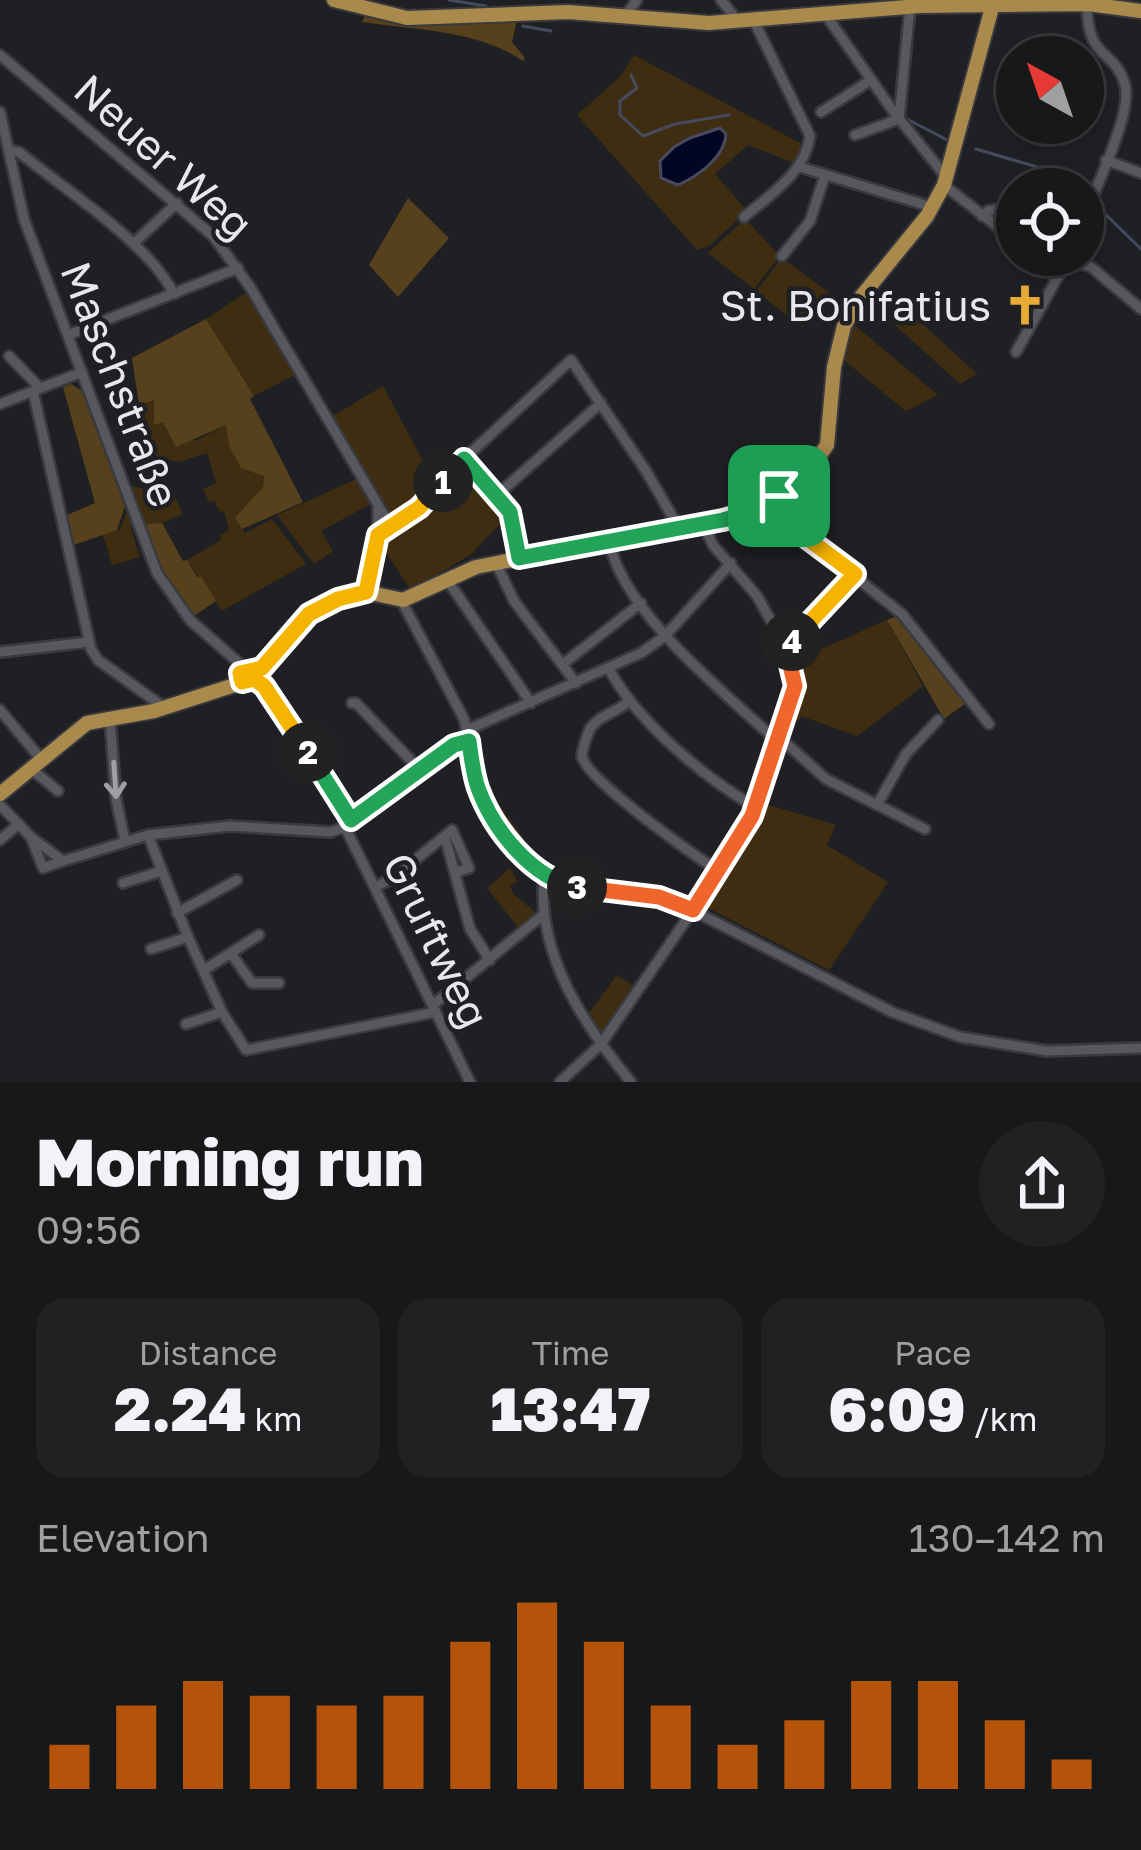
<!DOCTYPE html>
<html lang="en">
<head>
<meta charset="utf-8">
<style>
  :root { --surface:#16181a; --page:#1f2123; --text:#f1f3f6; --muted:#9ea0a2; --line:#353739; --accent:#b45309 }
  body { margin:0; font-family:"Golos Text",sans-serif; background:var(--page); color:var(--text); height:100vh; display:flex; flex-direction:column; font-size:45px; white-space:nowrap }
  * { box-sizing:border-box; margin:0 }
  p { font-size:39px; color:var(--muted) }
  .icon { flex:none; width:66px; height:66px; fill:none; stroke:currentColor; stroke-width:2; stroke-linecap:round; stroke-linejoin:round }
  .map { position:relative; height:1082px; overflow:hidden }
  .details { display:flex; flex-direction:column; background:var(--surface); flex:1 }
  .details>* { flex:none }
  .needle { width:78px; rotate:320deg }
  .controls { position:absolute; left:996px; top:36px; display:grid; gap:24px }
  .controls a { display:grid; place-items:center; width:108px; height:108px; border-radius:50%; background:var(--surface); box-shadow:0 6px 18px #0003,0 0 0 3px var(--line); font-size:60px }
  .pin { position:absolute; display:grid; place-items:center; width:102px; height:102px; color:#fff; margin:-51px; border-radius:24px; box-shadow:0 6px 18px #0006 }
  .km { position:absolute; width:60px; height:60px; margin:-30px; border-radius:50%; background:#222; color:#fff; font-size:33px; line-height:60px; text-align:center }
  .round { display:grid; place-items:center; flex:none; width:126px; height:126px; border-radius:63px; background:var(--page) }
  .headline { display:flex; align-items:center; justify-content:space-between; height:204px; padding:0 36px }
  h1 { font-size:66px; font-weight:800; line-height:90px }
  .metrics { display:grid; grid-template-columns:repeat(3,1fr); gap:18px; height:204px; padding:12px 36px }
  .metrics div { display:grid; align-content:center; border-radius:30px; background:var(--page); text-align:center }
  .metrics b { font-size:60px; font-weight:800 }
  .metrics small { font-size:33px; font-weight:400 }
  .metrics p { font-size:33px }
  .chart { height:336px; padding:24px 36px }
  .chart p { display:flex; justify-content:space-between }
  .chart svg { width:100%; height:216px; margin-top:12px; stroke:var(--accent); stroke-width:6 }
  .map>svg:first-child { display:block }
</style>
</head>
<body>
<div class="map">
<svg width="1141" height="1082" viewBox="0 0 1141 1082">
  <rect width="100%" height="100%" fill="#1e2023"/>
  <!-- green -->
  <g fill="#3e2d11" fill-rule="evenodd">
    <path d="M634 55 806 146 799 165 748 145 715 174 747 211 709 246 697 250 577 115 620 77ZM708 130 723 151 691 179 677 185 674 147Z"/>
    <polygon points="745,219 780,256 754,289 708,253"/>
    <polygon points="782,258 832,295 802,327 756,291"/>
    <polygon points="248,291 357,472 354,474 295,375 254,396 206,319"/>
    <polygon points="907,310 916,318 977,374 960,384 894,324"/>
    <polygon points="852,323 938,395 906,411 840,357"/>
    <polygon points="383,386 429,472 434,470 441,480 467,467 508,516 470,555 411,590 381,545 383,535 394,528 331,417"/>
    <polygon points="154,399 156,424 163,421 195,441 226,425 229,446 264,476 263,487 236,519 245,533 272,519 306,564 222,611 187,560 221,540 220,535 229,530 224,511 220,512 214,501 209,502 203,489 216,483 207,453 179,462 148,456 139,405"/>
    <polygon points="361,477 374,502 321,531 333,551 314,564 277,515"/>
    <polygon points="131,486 173,494 183,514 162,523 145,524"/>
    <polygon points="127,511 134,524 130,526 140,557 112,565 103,535 120,529"/>
    <polygon points="887,620 923,686 857,736 801,716 799,721 790,718 799,687 798,669 807,666 796,660"/>
    <path d="M479 732 486 780 492 795 534 853 555 868 612 885 611 888C589 884 565 883 546 871 502 843 481 785 473 738Z"/>
    <polygon points="762,803 836,825 827,845 888,882 829,970 704,906"/>
    <polygon points="510,868 518,882 510,885 513,894 539,915 521,931 487,888"/>
    <polygon points="617,975 636,988 605,1034 599,1034 588,1014"/>
  </g>
  <!-- forest -->
  <g fill="#56411c">
    <path d="M366 14 517 20 512 42 525 58 523 61C477 30 416 30 362 22Z"/>
    <polygon points="408,198 449,238 398,297 369,265"/>
    <polygon points="206,319 254,396 250,399 303,502 242,529 235,518 263,487 264,476 241,468 229,446 226,425 176,447 163,422 154,425 154,400 139,405 132,358"/>
    <polygon points="71,384 84,392 125,506 117,530 74,545 67,515 95,503 63,387"/>
    <polygon points="162,523 183,561 187,560 197,577 201,576 216,601 194,616 162,571 145,524"/>
    <polygon points="899,615 966,703 944,719 887,620"/>
  </g>
  <!-- water -->
  <path fill="#030622" stroke="#474a5e" stroke-width="3" d="M720 128 726 134C725 157 698 176 678 185L661 178 660 161 674 147 690 138Z"/>
  <g fill="none" stroke-linecap="round" stroke-linejoin="round">
    <!-- stream -->
    <g stroke="#474a5e" stroke-width="3">
      <polyline points="449,0 486,6"/>
      <polyline points="523,26 551,31"/>
      <polyline points="631,75 637,88 620,101 620,115 643,136 675,124 729,115"/>
      <polyline points="907,119 949,141"/>
      <polyline points="976,149 1044,169 1077,189"/>
      <polyline points="1083,192 1084,193"/>
      <polyline points="1095,204 1141,249"/>
      <polyline points="836,978 856,989"/>
      <polyline points="1035,1045 1074,1046"/>
    </g>
    <!-- minor casing -->
    <g stroke="#393a3e" stroke-width="14">
      <g id="minor">
        <polyline points="721,0 738,21"/>
        <polyline points="827,12 828,18 893,111 947,178"/>
        <polyline points="626,15 637,0"/>
        <polyline points="0,55 213,236 250,287 391,527"/>
        <polyline points="0,112 24,219 157,573 190,620 247,670"/>
        <polyline points="821,112 871,80"/>
        <polyline points="855,135 899,119 910,7"/>
        <path d="M11 151 19 152C65 190 148 242 174 294"/>
        <polyline points="1106,160 1141,173"/>
        <polyline points="800,167 932,207"/>
        <polyline points="944,185 1017,242"/>
        <polyline points="982,216 988,211 1017,206"/>
        <path d="M744 217C771 194 805 173 810 136L753 19"/>
        <path d="M1083 220C1094 191 1133 113 1125 85 1114 47 1087 62 1087 4"/>
        <polyline points="134,243 177,203"/>
        <polyline points="1057,255 1091,267 1141,309"/>
        <polyline points="782,256 810,221 825,175"/>
        <polyline points="68,335 238,268"/>
        <polyline points="1016,352 1070,255"/>
        <polyline points="9,356 40,388"/>
        <polyline points="33,391 91,649 98,660 165,708"/>
        <polyline points="0,404 82,372"/>
        <polyline points="464,459 510,512 519,558"/>
        <polyline points="496,496 601,403"/>
        <polyline points="779,497 800,533 902,614 989,724"/>
        <polyline points="378,535 419,508 464,459 571,360 646,471 679,528"/>
        <path d="M609 540C621 611 725 693 778 742"/>
        <polyline points="496,563 514,601 576,683"/>
        <polyline points="446,578 531,703"/>
        <polyline points="366,592 378,535 378,509"/>
        <polyline points="401,600 464,719 481,795 517,850 544,875 567,885 676,902 892,1012 960,1037 1047,1051 1141,1048"/>
        <polyline points="786,648 855,574"/>
        <polyline points="0,652 89,642"/>
        <polyline points="563,664 641,603"/>
        <path d="M609 669C637 721 703 777 755 807"/>
        <polyline points="254,679 264,686 351,820"/>
        <path d="M628 702C617 712 597 716 590 729 587 735 582 750 582 756 585 779 694 855 717 870"/>
        <polyline points="352,703 356,703 420,770"/>
        <polyline points="0,710 41,759"/>
        <polyline points="110,718 116,799 125,841"/>
        <polyline points="467,730 641,653 665,636 731,563"/>
        <polyline points="779,737 826,779 925,829"/>
        <polyline points="30,768 58,791"/>
        <polyline points="0,805 31,837 63,861 148,835 230,826 331,832 345,827 454,745 469,741"/>
        <polyline points="877,805 906,754 938,720"/>
        <polyline points="345,827 470,1082"/>
        <polyline points="148,835 188,937 222,1012 246,1050 436,1012"/>
        <polyline points="31,837 43,868 63,861"/>
        <polyline points="445,837 470,929 490,960"/>
        <polyline points="0,840 19,824"/>
        <path d="M544 875C536 953 583 1024 631 1082"/>
        <polyline points="123,883 162,871"/>
        <polyline points="375,887 393,878 452,830 469,868 457,872"/>
        <polyline points="177,913 237,880"/>
        <polyline points="151,949 188,937"/>
        <polyline points="232,955 252,983 279,983"/>
        <polyline points="204,970 259,935"/>
        <polyline points="433,1005 544,914"/>
        <polyline points="186,1024 222,1012"/>
        <polyline points="560,1082 601,1044 693,910 752,816 795,686 786,648 757,596 713,545 703,524"/>
      </g>
    </g>
    <!-- major casing -->
    <g stroke="#393a3e" stroke-width="18">
      <g id="major">
        <polyline points="334,0 407,18 568,12 709,23 919,6 1088,4 1141,11"/>
        <circle cx="246" cy="676" r="7"/>
        <polyline points="251,680 264,671 300,621 351,594 366,592 403,600 476,567 737,516 779,497 804,478 827,445 834,367 844,326 861,297 927,216 944,185 994,0"/>
        <polyline points="0,794 87,723 154,711 244,682"/>
      </g>
    </g>
    <!-- minor -->
    <use href="#minor" stroke="#57585d" stroke-width="9"/>
    <!-- major -->
    <use href="#major" stroke="#aa894d" stroke-width="14"/>
  </g>
  <!-- one-way arrows -->
  <defs><path id="oneway-shaft" d="M-6 0H5M1.5-3L5.5 0L1.5 3" fill="none" stroke-width="1.6" stroke-linecap="round" stroke-linejoin="round" transform="scale(3)"/></defs>
  <use stroke="#9fa0a4" href="#oneway-shaft" transform="translate(115 780) rotate(86)"/>
  <g fill="none" stroke-linecap="round" stroke-linejoin="round">
    <!-- split-1 casing -->
    <g stroke="#fff" stroke-width="24">
      <polyline id="split-1" points="443,482 464,459 510,512 519,558 723,520 751,512 779,496"/>
    </g>
    <!-- split-2 casing -->
    <g stroke="#fff" stroke-width="24">
      <polyline id="split-2" points="308,752 264,686 254,679 242,682 240,673 262,668 309,614 338,599 366,592 378,535 419,508 443,482"/>
    </g>
    <!-- split-3 casing -->
    <g stroke="#fff" stroke-width="24">
      <path id="split-3" d="M308 752 351 820 454 745 469 741C471 757 473 773 478 788 493 829 532 879 577 887"/>
    </g>
    <!-- split-4 casing -->
    <g stroke="#fff" stroke-width="24">
      <polyline id="split-4" points="577,887 659,897 693,910 752,816 795,686 786,648 792,641"/>
    </g>
    <!-- split-5 casing -->
    <g stroke="#fff" stroke-width="24">
      <polyline id="split-5" points="779,496 800,533 855,574 792,641"/>
    </g>
    <!-- split-1 -->
    <use href="#split-1" stroke="#22a559" stroke-width="15"/>
    <!-- split-2 -->
    <use href="#split-2" stroke="#f5b400" stroke-width="15"/>
    <!-- split-3 -->
    <use href="#split-3" stroke="#22a559" stroke-width="15"/>
    <!-- split-4 -->
    <use href="#split-4" stroke="#f0652b" stroke-width="15"/>
    <!-- split-5 -->
    <use href="#split-5" stroke="#f5b400" stroke-width="15"/>
  </g>
  <!-- icons -->
  <defs>
    <g id="church-bare" transform="scale(3.24)"><path d="M-1.2-6h2.4v3.5h3.3v2.4h-3.3V6h-2.4V-.1h-3.3v-2.4h3.3Z" fill="#e8ab37" stroke="#1e2023" stroke-width="2.5" paint-order="stroke"/></g>
  </defs>
  <g fill-rule="evenodd">
    <use href="#church-bare" x="1025" y="305"/>
  </g>
  <g text-anchor="middle" dominant-baseline="central" stroke-width="9" stroke-linejoin="round" paint-order="stroke">
    <!-- street labels -->
    <g font-size="42" fill="#e7e8eb" stroke="#1e2023">
      <text transform="translate(164 156) rotate(42)">Neuer Weg</text>
      <text transform="translate(121 384) rotate(69)">Maschstraße</text>
      <text transform="translate(437 940) rotate(64)">Gruftweg</text>
    </g>
    <!-- poi labels -->
    <g font-size="42" fill="#e7e8eb" stroke="#1e2023" text-anchor="end">
      <text x="991" y="305">St. Bonifatius</text>
    </g>
  </g>
</svg>
<div class="controls">
<a><svg class="needle" viewBox="-14 -14 28 28"><path d="M0-13l5 13h-10z" fill="#e53935"/><path d="M0 13l5-13h-10z" fill="#9ea0a2"/></svg></a>
<a><svg class="icon" aria-label="locate" viewBox="0 0 24 24"><circle cx="12" cy="12" r="6"/><path d="M12 2v4M12 18v4M2 12h4M18 12h4"/></svg></a>
</div>
<div class="pin" style="left:779px;top:496px;background:#1e9e55"><svg class="icon" aria-label="arrive" viewBox="0 0 24 24"><path d="M6 21V4h12l-3 4 3 4H6"/></svg></div>
<b class="km" style="left:443px;top:482px">1</b>
<b class="km" style="left:308px;top:752px">2</b>
<b class="km" style="left:577px;top:887px">3</b>
<b class="km" style="left:792px;top:641px">4</b>
</div>
<section class="details">
<div class="headline"><div><h1>Morning run</h1><p>09:56</p></div><a class="round"><svg class="icon" aria-label="share" viewBox="0 0 24 24"><path d="M12 15V3M7 8l5-5 5 5M5 13v7h14v-7"/></svg></a></div>
<div class="metrics">
<div><p>Distance</p><b>2.24<small> km</small></b></div>
<div><p>Time</p><b>13:47</b></div>
<div><p>Pace</p><b>6:09<small> /km</small></b></div>
</div>
<div class="chart"><p><span>Elevation</span>130–142 m</p>
<svg viewBox="0 0 160 44" preserveAspectRatio="none"><path d="M5 44V35M15 44V27M25 44V22M35 44V25M45 44V27M55 44V25M65 44V14M75 44V6M85 44V14M95 44V27M105 44V35M115 44V30M125 44V22M135 44V22M145 44V30M155 44V38"/></svg>
</div>
</section>
</body>
</html>
